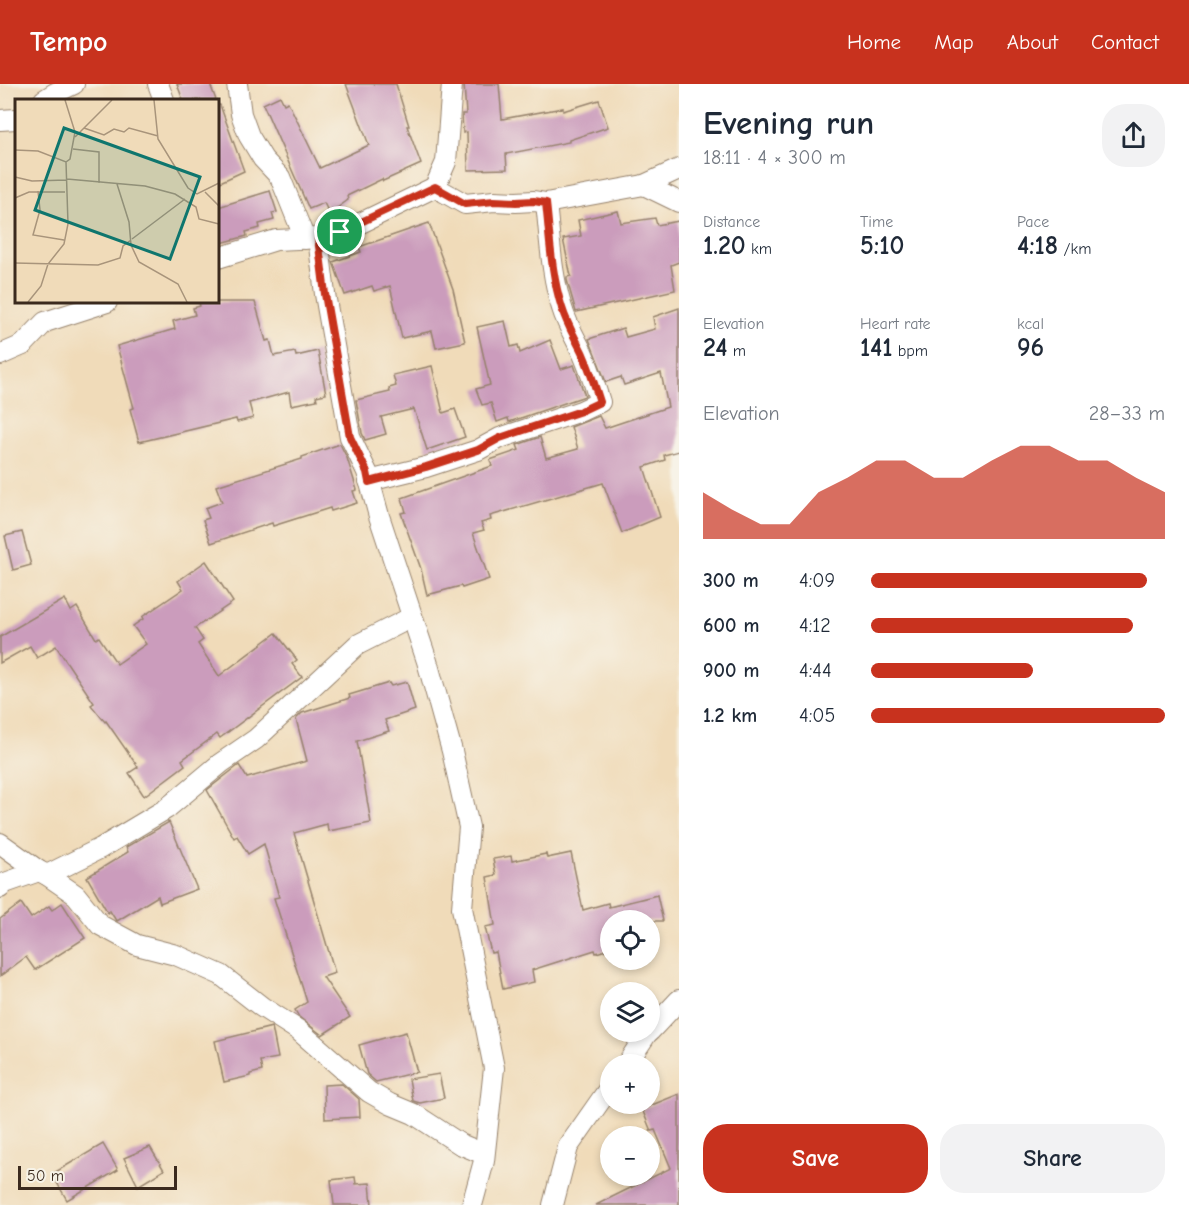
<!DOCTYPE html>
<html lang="en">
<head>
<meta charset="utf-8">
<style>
  :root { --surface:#fff; --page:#f2f2f3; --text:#1f2937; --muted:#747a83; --accent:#c8321e }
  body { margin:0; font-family:"Comic Neue",sans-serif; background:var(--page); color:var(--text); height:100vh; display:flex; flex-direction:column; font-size:22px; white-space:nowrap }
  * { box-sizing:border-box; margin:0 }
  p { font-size:20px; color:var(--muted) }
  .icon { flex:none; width:33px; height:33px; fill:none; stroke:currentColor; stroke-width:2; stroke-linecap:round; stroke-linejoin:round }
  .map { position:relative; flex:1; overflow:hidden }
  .drawer { display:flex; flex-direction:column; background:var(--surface); width:510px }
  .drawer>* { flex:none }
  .fabs { position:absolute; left:600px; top:826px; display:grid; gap:12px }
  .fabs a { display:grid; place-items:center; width:60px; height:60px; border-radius:50%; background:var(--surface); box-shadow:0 3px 9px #0003; font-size:30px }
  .scale { position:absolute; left:18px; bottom:15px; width:159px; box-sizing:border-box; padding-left:6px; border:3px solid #3b2a1e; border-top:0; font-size:16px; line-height:21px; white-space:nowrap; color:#3b2a1e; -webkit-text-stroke:4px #f7f3e8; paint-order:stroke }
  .pin { position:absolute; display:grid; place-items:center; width:51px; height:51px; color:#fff; margin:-26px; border:3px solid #fff; border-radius:50%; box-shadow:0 2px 6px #0007 }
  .round { display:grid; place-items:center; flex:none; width:63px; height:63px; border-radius:24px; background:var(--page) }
  .headline { display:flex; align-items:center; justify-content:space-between; height:102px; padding:0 24px }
  h1 { font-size:33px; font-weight:700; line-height:45px }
  .stats { display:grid; grid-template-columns:repeat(3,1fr); gap:9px; height:102px; padding:6px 24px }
  .stats div { display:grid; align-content:center }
  .stats b { font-size:26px; font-weight:700 }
  .stats small { font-size:16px; font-weight:400 }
  .stats p { font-size:16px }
  .chart { height:168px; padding:12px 24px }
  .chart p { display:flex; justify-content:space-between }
  .chart svg { width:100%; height:108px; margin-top:6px; fill:var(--accent); opacity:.7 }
  .button { display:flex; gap:12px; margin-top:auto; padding:12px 24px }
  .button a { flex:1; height:69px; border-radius:24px; background:var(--accent); color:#fff; font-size:24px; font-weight:700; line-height:69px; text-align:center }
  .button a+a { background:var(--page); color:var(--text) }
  ul { padding:0 24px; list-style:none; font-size:20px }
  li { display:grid; grid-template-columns:96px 72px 1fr; align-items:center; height:45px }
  li i { height:15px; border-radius:8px; background:var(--accent) }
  header { display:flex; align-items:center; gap:36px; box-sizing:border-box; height:84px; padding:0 30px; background:var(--accent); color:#fff }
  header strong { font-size:28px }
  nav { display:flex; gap:33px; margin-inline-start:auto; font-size:21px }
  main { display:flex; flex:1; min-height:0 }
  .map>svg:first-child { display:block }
</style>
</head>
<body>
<header>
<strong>Tempo</strong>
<nav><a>Home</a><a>Map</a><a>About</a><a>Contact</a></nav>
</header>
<main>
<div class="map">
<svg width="679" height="1121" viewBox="0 0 679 1121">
  <rect width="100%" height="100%" fill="#f7f3e8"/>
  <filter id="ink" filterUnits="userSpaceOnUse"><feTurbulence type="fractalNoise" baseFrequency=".0167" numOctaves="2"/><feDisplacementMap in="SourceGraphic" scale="12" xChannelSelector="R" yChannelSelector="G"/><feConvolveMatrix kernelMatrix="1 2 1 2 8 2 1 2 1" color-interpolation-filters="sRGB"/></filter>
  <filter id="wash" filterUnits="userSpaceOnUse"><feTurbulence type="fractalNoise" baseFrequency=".008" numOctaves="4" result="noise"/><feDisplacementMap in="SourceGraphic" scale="24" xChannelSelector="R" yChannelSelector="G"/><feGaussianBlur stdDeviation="1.35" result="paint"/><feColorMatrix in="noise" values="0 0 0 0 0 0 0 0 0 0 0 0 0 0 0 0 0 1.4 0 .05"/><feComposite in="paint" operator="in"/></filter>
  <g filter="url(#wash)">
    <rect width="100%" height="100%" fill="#f0dbb9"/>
    <g id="blocks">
      <!-- building -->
      <g fill="#cb9cbc">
        <polygon points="177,0 210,0 216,16 183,16"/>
        <polygon points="346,0 396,0 409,42 407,42 421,80 383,97 382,95 347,112 348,116 337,124 328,127 324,119 309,125 263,20 280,12 284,20 288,18 320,84 369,61"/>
        <polygon points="464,0 499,0 502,35 563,24 563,27 599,16 608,43 569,56 569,58 506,70 507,85 468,86 467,48 463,49 462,30 466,30"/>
        <polygon points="218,21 220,21 244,87 218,99"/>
        <polygon points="270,107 277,128 272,129 274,136 259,140 260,144 246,148 247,152 221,159 218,149 218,123"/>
        <polygon points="618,127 621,139 655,134 657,141 679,137 679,178 671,181 675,206 576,228 567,196 567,193 571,192 563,155 581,152 578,136"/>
        <polygon points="429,139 453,205 465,258 436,264 432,247 402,254 390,202 374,207 372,202 345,211 333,178 361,168 359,163"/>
        <polygon points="199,218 255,218 266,257 270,256 274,272 295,268 296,272 318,267 326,310 316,312 317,316 291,321 289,308 249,319 253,334 237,338 236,335 139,358 130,325 134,324 117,262 175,245 173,237 195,231 193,224 200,222"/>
        <polygon points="679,224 679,367 664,371 665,376 644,383 660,433 622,449 603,399 490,432 491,436 481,439 484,446 473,449 489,495 462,504 461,502 427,511 421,485 401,429 406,428 402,414 492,382 490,376 519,366 517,361 540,353 546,374 578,365 571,343 599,332 605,344 668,323 661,289 624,301 621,293 606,298 589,255 623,244 626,253 655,245 653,233"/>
        <polygon points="505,237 511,263 518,261 520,269 550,256 561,285 574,281 585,312 509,338 508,334 497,338 491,319 482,321 476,305 490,301 477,243"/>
        <polygon points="432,282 443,329 455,325 465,353 427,366 414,325 381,333 386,350 365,356 362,349 356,316 390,308 389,304 396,302 393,291"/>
        <polygon points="340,360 347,374 357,406 353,407 357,419 331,427 330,424 273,442 272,439 211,459 203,436 209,434 205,424 222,418 216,402 302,375 302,373"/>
        <polygon points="22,448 31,481 13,486 5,452"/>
        <polygon points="206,477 233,518 195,544 203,556 198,560 219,592 276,549 297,576 292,580 302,593 220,654 217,650 182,676 185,681 144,712 129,689 138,683 106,637 105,638 91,621 94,619 56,562 37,574 30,562 0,579 0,553 65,515 71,527 77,523 96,555 99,553 117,580 146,560 133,542 143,535 142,533 183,505 178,497"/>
        <polygon points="407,598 415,626 385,636 389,647 357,657 371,739 328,747 327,740 294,749 335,889 323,893 350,933 322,951 299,933 295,926 307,918 274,814 279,813 264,760 248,770 237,752 234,754 207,706 239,681 247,694 307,677 296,635 302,629 350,614 349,611 389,599 391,602"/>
        <polygon points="169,738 197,805 160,819 158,812 117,837 115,835 110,827 108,829 87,793 128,768 126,763"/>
        <polygon points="571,769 583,826 608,819 609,823 657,811 663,837 610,837 610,865 596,869 595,866 532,886 534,898 503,905 496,868 491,869 485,843 495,841 487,793 496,791 493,775 511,772 512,777 546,770 547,774"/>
        <polygon points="21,819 31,834 49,822 52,826 62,819 85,854 35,886 26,873 0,892 0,835"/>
        <polygon points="272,943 278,974 260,977 262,987 250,990 250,992 224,998 215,957"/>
        <polygon points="406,948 417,988 376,998 367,990 359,961"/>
        <polygon points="439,990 444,1014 420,1019 413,1017 409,995"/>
        <polygon points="342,1000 359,1015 360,1033 325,1035 324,1001"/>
        <polygon points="679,1010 679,1121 596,1121 671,1084 655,1046 651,1047 642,1025"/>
        <polygon points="103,1060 118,1086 67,1116 52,1090"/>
        <polygon points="150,1063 164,1086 138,1102 124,1074"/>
        <polygon points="355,1093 356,1100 370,1099 372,1121 334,1121 331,1096"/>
      </g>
    </g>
  </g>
  <g filter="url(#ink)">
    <use href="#blocks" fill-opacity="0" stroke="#96826c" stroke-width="1.5"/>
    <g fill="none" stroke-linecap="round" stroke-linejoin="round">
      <!-- minor casing -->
      <g stroke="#96826c" stroke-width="22">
        <g id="minor">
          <polyline points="158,0 164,16"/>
          <polyline points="237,0 241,30 249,52 263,75 280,93 305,155"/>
          <polyline points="452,0 446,78 435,103 465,120 494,117 516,118 534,117 546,119 644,101 679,85"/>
          <polyline points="44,16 55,9 74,0"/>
          <polyline points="0,36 16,35"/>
          <polyline points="644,101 679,118"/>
          <polyline points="318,154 325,210 350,353 367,388 379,432 427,577 452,667 469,743 462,824 494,984 484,1077 472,1121"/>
          <polyline points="218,174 276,156 318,154 340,149 435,103"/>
          <polyline points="0,271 23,261 45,238 107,218"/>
          <path d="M369 397 426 383 478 366 500 354 581 327 600 318C595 302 590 286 583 270 576 255 567 241 562 224 551 190 550 154 546 119"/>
          <polyline points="0,759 39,787"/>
          <polyline points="47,791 76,811 100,841 137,861 176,871 221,891 262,923 298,946 369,1008 390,1020 414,1030 460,1060 484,1070"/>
          <polyline points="0,804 5,799 39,787 47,791 101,764 166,725 221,679 256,655 357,561 412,533"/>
          <polyline points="650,947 679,916"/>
          <polyline points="626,981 648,948"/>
          <polyline points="553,1121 568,1063 610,1003"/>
        </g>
      </g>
      <!-- minor -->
      <use href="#minor" stroke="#fff" stroke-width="20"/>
    </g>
  </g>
  <g fill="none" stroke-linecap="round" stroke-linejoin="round" filter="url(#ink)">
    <!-- route casing -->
    <g stroke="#fff" stroke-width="12">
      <path id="route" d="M435 103 465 120 494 117 516 118 534 117 546 119C550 154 551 190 562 224 567 241 576 255 583 270 590 286 595 302 600 318L581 327 500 354 478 366 426 383 369 398 367 388 350 353 325 210 318 154 340 148Z"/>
    </g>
    <!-- route -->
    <use href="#route" stroke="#c8321e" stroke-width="8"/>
  </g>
  <!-- overview -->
  <g transform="translate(15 15)">
    <rect width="204" height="204" fill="#f0dbb9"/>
    <path fill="none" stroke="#a8947b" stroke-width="1.5" d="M139 1 143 40 173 89 182 95 204 84M69 29 89 36 99 30 109 33 114 29 143 37M60 38 97 1M58 50 84 53V84M0 51 23 52 51 63 55 60 60 33 50 1M0 78 17 82 52 81M52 80 130 87 160 95 181 108 184 120 204 125M102 85 114 123 116 146 124 163 163 185 172 203M23 92 25 111 18 136 49 141M190 93 204 107M0 99 14 93H50M117 140 170 100M0 164 83 166 105 159 108 147 116 141M13 203 26 187 33 165 49 145 53 125 51 63"/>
    <path fill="#0f766e" fill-opacity="0.15" stroke="#0f766e" stroke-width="3" d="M49 29 185 78 155 160 20 111Z"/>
    <rect width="204" height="204" fill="none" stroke="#3b2a1e" stroke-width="3"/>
  </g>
</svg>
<div class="fabs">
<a><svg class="icon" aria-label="locate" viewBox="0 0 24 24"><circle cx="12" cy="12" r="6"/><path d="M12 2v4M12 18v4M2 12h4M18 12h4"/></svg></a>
<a><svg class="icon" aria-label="layers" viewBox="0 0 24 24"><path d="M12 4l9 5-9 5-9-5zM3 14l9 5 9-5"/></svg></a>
<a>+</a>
<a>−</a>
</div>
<div class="scale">50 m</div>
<div class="pin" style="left:340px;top:148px;background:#1e9e55"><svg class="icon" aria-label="arrive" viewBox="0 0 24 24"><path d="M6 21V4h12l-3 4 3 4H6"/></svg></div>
</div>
<section class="drawer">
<div class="headline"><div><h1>Evening run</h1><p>18:11 · 4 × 300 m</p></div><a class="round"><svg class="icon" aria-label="share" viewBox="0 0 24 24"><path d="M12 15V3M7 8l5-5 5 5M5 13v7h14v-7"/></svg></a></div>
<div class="stats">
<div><p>Distance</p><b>1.20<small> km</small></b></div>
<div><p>Time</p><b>5:10</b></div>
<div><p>Pace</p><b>4:18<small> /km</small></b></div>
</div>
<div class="stats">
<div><p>Elevation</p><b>24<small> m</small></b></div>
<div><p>Heart rate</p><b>141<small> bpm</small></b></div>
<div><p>kcal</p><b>96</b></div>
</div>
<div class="chart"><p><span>Elevation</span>28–33 m</p>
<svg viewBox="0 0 160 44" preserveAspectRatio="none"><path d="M0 44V25L10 32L20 38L30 38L40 25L50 19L60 12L70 12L80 19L90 19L100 12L110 6L120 6L130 12L140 12L150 19L160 25V44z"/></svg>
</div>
<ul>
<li><b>300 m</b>4:09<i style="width:94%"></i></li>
<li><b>600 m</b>4:12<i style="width:89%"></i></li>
<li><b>900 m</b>4:44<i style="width:55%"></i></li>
<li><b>1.2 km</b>4:05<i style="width:100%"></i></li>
</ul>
<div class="button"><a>Save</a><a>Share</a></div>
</section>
</main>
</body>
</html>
